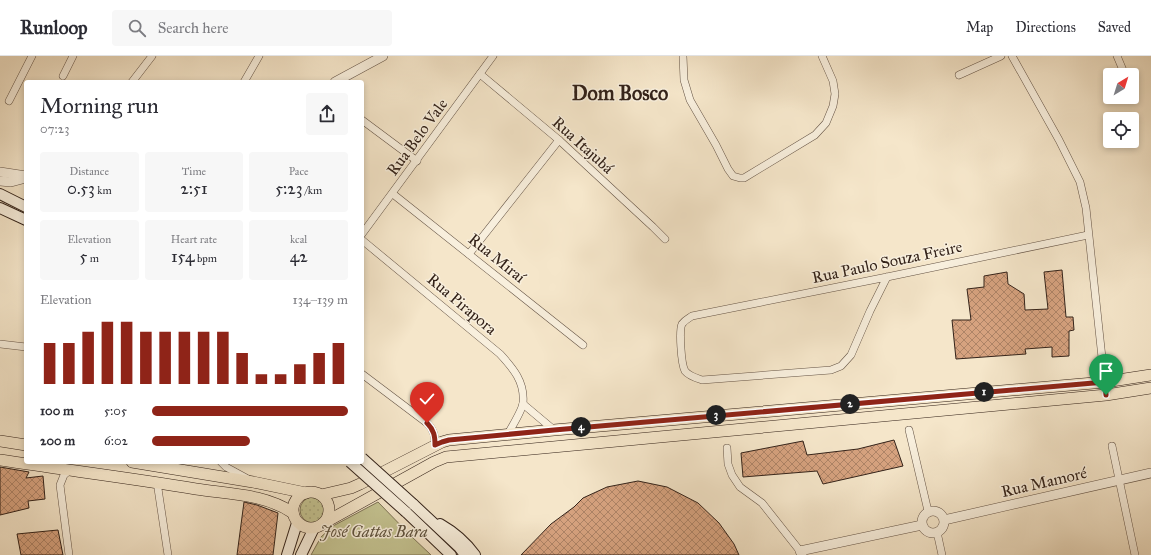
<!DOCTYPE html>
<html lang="en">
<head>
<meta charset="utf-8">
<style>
  :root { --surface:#fff; --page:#f7f7f7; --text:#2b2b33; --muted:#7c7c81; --line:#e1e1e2; --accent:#8f2418 }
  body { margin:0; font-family:"IM FELL Great Primer",serif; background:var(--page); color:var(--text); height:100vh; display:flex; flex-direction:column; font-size:15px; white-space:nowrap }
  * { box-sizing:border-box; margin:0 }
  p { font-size:13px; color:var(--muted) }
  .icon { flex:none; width:22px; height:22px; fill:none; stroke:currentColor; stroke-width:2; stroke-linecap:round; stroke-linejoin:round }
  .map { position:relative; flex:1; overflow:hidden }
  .panel { position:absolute; left:24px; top:24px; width:340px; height:384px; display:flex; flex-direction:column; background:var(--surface); border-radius:4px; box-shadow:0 2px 6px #0003 }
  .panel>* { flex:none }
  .needle { width:26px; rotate:38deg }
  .controls { position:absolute; left:1103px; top:12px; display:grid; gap:8px }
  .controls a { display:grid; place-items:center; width:36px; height:36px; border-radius:4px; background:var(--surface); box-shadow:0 2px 6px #0003; font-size:20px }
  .pin { position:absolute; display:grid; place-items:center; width:34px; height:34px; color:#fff; margin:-41px -17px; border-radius:50% 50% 50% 0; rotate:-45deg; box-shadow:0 0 4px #0007 }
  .pin .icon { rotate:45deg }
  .km { position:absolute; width:20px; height:20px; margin:-10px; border-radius:50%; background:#222; color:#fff; font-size:11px; line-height:20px; text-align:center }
  .round { display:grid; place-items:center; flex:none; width:42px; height:42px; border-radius:4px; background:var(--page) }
  .headline { display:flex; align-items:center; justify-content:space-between; height:68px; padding:0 16px }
  h1 { font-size:22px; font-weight:600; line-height:30px }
  .metrics { display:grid; grid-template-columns:repeat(3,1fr); gap:6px; height:68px; padding:4px 16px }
  .metrics div { display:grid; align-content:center; border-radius:4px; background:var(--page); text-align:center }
  .metrics b { font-size:17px; font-weight:600 }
  .metrics small { font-size:11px; font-weight:400 }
  .metrics p { font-size:11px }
  .chart { height:112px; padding:8px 16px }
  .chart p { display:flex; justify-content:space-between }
  .chart svg { width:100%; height:72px; margin-top:4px; stroke:var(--accent); stroke-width:6 }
  ul { padding:0 16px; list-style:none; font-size:13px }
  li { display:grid; grid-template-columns:64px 48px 1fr; align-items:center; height:30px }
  li i { height:10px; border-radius:5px; background:var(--accent) }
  header { display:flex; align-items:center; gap:24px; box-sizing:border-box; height:56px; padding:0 20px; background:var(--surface); border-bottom:1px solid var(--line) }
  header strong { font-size:19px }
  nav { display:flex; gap:22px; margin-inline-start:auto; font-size:14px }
  .search { width:280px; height:36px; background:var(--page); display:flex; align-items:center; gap:10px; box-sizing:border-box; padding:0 14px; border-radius:4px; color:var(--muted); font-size:15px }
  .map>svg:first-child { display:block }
</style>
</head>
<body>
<header>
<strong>Runloop</strong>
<div class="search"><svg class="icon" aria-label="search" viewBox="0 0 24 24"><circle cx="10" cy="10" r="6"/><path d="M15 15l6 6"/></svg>Search here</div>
<nav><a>Map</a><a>Directions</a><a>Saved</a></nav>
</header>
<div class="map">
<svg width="1151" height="499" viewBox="0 0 1151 499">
  <defs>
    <pattern id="grass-dots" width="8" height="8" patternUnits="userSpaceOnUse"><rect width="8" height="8" fill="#c4c391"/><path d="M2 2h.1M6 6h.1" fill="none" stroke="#a9a77c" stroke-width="1.8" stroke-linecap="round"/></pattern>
    <pattern id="building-cross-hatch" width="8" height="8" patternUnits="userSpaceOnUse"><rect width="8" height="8" fill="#d6a27f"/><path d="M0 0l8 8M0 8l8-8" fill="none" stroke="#ae8467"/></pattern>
  </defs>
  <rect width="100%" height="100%" fill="#f5e6ca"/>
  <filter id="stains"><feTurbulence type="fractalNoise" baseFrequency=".005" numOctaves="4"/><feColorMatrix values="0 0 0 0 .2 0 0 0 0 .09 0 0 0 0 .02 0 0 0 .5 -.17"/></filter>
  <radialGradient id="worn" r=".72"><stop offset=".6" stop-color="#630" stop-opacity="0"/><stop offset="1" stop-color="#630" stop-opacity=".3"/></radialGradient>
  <!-- grass -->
  <circle fill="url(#grass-dots)" stroke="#7c7255" cx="313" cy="454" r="13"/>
  <!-- green -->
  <polygon fill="#c4c391" stroke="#7c7255" points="378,446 412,481 431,499 311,499 321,481 333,470"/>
  <!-- building -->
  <g fill="url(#building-cross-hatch)" stroke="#332219">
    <polygon points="1062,214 1066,261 1073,261 1074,274 1069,275 1069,300 1052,301 1052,291 1025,293 1026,298 956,303 952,264 971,264 967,233 984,231 984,220 1007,216 1008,228 1024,238 1025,254 1048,253 1044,216"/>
    <polygon points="894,384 903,410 823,428 817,415 743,421 741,397 803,385 807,399 858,393"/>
    <polygon points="0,411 29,416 26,422 43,420 45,443 28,445 29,452 0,459"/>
    <polygon points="638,425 667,431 698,447 719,467 734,488 739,499 521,499 551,468 574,451 583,442 607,431"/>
    <polygon points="244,446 257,449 278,457 273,499 237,499"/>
    <polygon points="58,474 63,499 21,499 17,478"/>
  </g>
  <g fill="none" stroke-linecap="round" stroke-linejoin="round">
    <!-- minor casing -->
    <g stroke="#645345" stroke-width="8">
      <g id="minor">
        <polyline points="683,0 684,24 690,44 716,89 728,113 733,120 740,122 744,122 815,79 826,67 833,50 835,38 833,25 822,0"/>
        <polyline points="1012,0 1059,84 1080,126 1086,152 1106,339"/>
        <polyline points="1117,0 1125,19"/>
        <polyline points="480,18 559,84 653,171 665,183"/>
        <polyline points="959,19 1001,0"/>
        <polyline points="63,20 73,0"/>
        <polyline points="132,26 152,0"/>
        <polyline points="244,26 259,0"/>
        <polyline points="9,45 32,0"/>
        <polyline points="362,64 417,105"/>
        <polyline points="393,138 583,289"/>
        <polyline points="362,178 493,0"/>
        <path d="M362 184 500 298C513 312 525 326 523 347 522 355 512 370 508 378"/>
        <polyline points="469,198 559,84"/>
        <path d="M887 221 870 255 851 299 841 310 831 314 702 324C696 322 689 320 685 315 681 308 679 274 682 268 685 264 689 262 692 260L887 221 1088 179"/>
        <polyline points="0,288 26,291"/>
        <path d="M362 318 427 367C434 374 435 380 435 389"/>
        <polyline points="523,348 554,374"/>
        <polyline points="909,374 928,455"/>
        <polyline points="1112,390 1135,499"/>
        <polyline points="727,392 728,408 732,419 740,431 762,447 800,495"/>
        <polyline points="221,406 226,411 248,423"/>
        <polyline points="157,426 168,499"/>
        <polyline points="937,476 942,499"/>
        <polyline points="69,499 60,429 64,419 70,414"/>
      </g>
    </g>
    <!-- tertiary casing -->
    <g stroke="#645345" stroke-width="10">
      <g id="tertiary">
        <polyline points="335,26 383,0"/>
        <polyline points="0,116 26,120"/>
        <polyline points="0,125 11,126 26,122"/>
        <circle cx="933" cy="466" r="11"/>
        <polyline points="944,464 1151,417"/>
        <polyline points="802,499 800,495 922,469"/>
      </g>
    </g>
    <!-- secondary casing -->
    <g stroke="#332219" stroke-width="12">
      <g id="secondary">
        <polyline points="0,138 26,151"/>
        <polyline points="0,152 26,164"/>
        <polyline points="413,448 459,491 465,499"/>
        <polyline points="406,456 451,499"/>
        <path d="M440 468C454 476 465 485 475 499"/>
        <polyline points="287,499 297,467"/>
        <polyline points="301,499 314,472"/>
      </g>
    </g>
    <!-- primary casing -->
    <g stroke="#332219" stroke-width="12">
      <g id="primary">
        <polyline points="0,385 26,389"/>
        <path d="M0 404C65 414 131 422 196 433 229 438 265 438 293 457"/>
        <polyline points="132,406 253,426 306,437"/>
        <circle cx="311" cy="454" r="18"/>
        <polyline points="321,439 351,432 360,428 442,386 449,384 554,374 1105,326 1151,319"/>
        <polyline points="324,467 434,406 446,401 1106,339 1151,332"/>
      </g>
    </g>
    <!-- minor -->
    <use href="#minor" stroke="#f8efdd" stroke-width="7"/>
    <!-- tertiary -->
    <use href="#tertiary" stroke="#f8efdd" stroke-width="9"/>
    <!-- secondary -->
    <use href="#secondary" stroke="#f8efdd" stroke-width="10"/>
    <!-- primary -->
    <use href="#primary" stroke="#f5e6ca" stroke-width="11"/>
    <!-- secondary-bridge casing -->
    <g stroke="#332219" stroke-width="12" stroke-linecap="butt">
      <g id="secondary-bridge">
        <polyline points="362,402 413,448"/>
        <polyline points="350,406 406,456"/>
      </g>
    </g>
    <!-- secondary-bridge -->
    <use href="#secondary-bridge" stroke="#f8efdd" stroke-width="10"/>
  </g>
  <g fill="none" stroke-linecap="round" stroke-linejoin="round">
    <!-- route casing -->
    <g stroke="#fff" stroke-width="8">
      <path id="route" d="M427 367C434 374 435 380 435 389L442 386 449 384 554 374 1105 326 1106 339"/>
    </g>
    <!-- route -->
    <use href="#route" stroke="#8f2418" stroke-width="5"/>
  </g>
  <g text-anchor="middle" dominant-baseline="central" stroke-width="3" stroke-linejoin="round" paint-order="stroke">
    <!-- street labels -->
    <g font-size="16" fill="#332219" stroke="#f8efdd">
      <text transform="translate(417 81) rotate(-54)">Rua Belo Vale</text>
      <text transform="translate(583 89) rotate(42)">Rua Itajubá</text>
      <text transform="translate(497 202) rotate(39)">Rua Miraí</text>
      <text transform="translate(887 206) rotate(-12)">Rua Paulo Souza Freire</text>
      <text transform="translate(462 248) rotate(40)">Rua Pirapora</text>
      <text transform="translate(1044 426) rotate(-13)">Rua Mamoré</text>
    </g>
    <!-- park labels -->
    <g font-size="16" font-style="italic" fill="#5e523d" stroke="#f8efdd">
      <text x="374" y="475">José Gattas Bara</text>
    </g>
    <!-- district labels -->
    <g font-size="20" font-weight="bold" fill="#332219" stroke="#f8efdd">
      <text x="620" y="37">Dom Bosco</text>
    </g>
  </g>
  <rect width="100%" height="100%" filter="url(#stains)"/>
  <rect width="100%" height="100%" fill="url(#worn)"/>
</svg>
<div class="controls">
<a><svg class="needle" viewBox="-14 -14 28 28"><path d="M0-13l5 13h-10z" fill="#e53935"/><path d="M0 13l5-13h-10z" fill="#7c7c81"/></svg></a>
<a><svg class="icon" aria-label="locate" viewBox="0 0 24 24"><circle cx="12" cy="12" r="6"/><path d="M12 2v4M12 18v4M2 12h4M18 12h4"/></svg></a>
</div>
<div class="pin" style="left:1106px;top:339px;background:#1e9e55"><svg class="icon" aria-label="arrive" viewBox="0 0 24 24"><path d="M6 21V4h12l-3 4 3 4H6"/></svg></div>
<div class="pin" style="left:427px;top:367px;background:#d93025"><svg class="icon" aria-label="check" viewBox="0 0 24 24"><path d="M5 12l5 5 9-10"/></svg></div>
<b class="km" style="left:984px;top:336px">1</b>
<b class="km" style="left:850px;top:348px">2</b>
<b class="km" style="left:716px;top:359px">3</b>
<b class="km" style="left:581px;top:371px">4</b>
<section class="panel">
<div class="headline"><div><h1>Morning run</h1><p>07:23</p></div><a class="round"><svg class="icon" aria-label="share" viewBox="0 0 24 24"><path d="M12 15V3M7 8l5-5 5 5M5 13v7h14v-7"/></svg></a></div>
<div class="metrics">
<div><p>Distance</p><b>0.53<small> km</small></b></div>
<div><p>Time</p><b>2:51</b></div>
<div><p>Pace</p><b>5:23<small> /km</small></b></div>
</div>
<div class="metrics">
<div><p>Elevation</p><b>5<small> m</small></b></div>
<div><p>Heart rate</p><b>154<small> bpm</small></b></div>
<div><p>kcal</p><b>42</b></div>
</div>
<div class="chart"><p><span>Elevation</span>134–139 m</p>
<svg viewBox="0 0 160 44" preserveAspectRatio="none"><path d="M5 44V19M15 44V19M25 44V12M35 44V6M45 44V6M55 44V12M65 44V12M75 44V12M85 44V12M95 44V12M105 44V25M115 44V38M125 44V38M135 44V32M145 44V25M155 44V19"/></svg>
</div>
<ul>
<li><b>100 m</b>5:05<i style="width:100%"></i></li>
<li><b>200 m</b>6:02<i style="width:50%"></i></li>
</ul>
</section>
</div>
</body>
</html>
